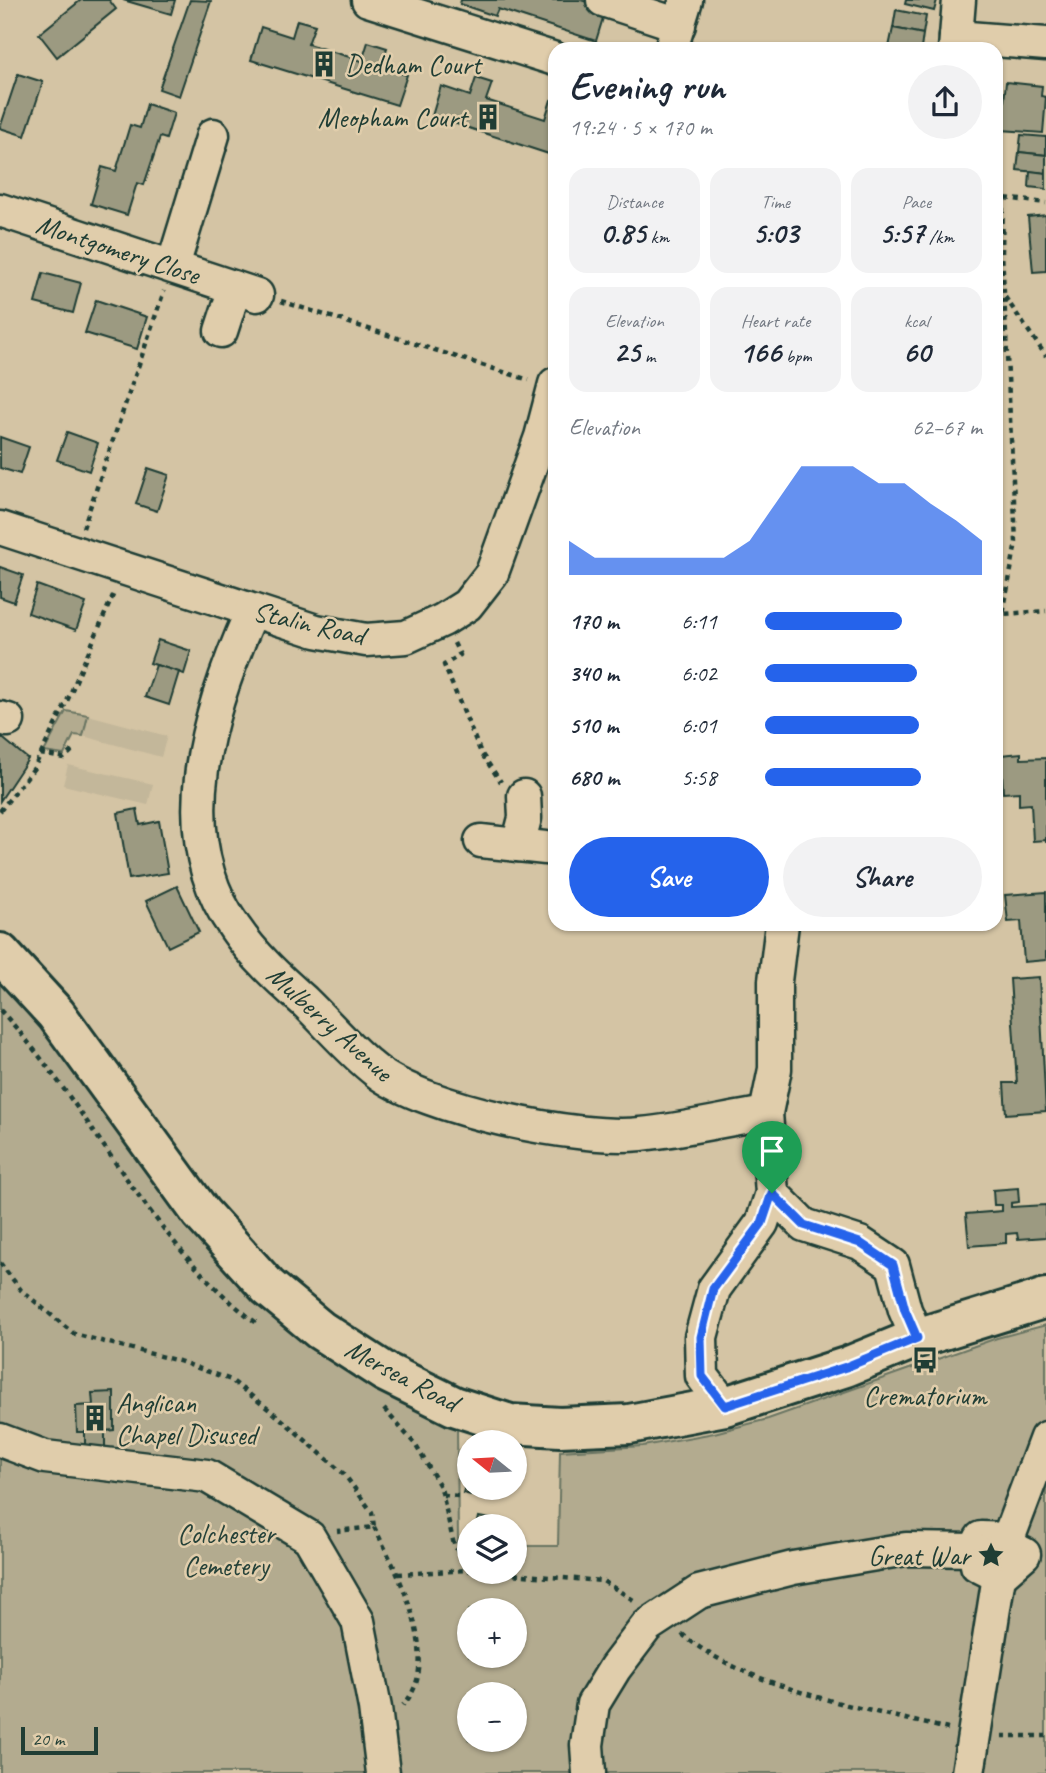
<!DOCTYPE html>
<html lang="en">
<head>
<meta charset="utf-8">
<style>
  :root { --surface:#fff; --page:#f2f2f3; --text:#1f2937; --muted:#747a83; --accent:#2563eb }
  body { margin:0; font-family:Caveat,sans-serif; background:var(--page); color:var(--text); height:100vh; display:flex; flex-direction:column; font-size:26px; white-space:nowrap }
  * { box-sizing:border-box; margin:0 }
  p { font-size:23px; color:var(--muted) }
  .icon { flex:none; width:38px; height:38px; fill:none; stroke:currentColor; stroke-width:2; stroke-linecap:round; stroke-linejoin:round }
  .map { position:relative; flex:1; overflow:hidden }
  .panel { position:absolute; left:548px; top:42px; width:455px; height:889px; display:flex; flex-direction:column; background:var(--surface); border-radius:21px; box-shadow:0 2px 5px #0004 }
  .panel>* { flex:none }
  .needle { width:46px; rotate:288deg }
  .tools { position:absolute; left:457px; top:1430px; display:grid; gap:14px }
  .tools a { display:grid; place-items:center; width:70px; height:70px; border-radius:50%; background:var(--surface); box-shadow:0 2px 5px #0004; font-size:35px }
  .scale { position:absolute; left:21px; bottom:18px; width:77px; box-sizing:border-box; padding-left:7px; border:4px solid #1f3d34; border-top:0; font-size:19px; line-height:24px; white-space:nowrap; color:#1f3d34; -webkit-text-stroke:5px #e0cdab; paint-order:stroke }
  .pin { position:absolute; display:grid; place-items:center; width:60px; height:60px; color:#fff; margin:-72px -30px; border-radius:50% 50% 50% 0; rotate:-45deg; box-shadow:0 0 7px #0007 }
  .pin .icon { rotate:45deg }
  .round { display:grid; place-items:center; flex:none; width:74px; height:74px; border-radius:37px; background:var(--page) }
  .summary { display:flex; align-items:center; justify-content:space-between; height:119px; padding:0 21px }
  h1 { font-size:38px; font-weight:800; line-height:52px }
  .metrics { display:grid; grid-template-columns:repeat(3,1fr); gap:10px; height:119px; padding:7px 21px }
  .metrics div { display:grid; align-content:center; border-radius:18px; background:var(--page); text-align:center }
  .metrics b { font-size:30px; font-weight:800 }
  .metrics small { font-size:19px; font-weight:400 }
  .metrics p { font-size:19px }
  .chart { height:196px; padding:14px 21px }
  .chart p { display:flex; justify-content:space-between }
  .chart svg { width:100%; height:126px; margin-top:7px; fill:var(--accent); opacity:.7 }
  .action { display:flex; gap:14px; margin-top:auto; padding:14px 21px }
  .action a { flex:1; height:80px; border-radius:42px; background:var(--accent); color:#fff; font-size:28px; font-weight:800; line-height:80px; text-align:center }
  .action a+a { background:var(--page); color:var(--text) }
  ul { padding:0 21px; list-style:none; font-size:23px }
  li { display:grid; grid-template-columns:112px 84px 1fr; align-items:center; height:52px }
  li i { height:18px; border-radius:9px; background:var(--accent) }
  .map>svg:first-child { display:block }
</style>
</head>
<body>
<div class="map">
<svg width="1046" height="1773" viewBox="0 0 1046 1773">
  <rect width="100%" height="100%" fill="#d4c4a4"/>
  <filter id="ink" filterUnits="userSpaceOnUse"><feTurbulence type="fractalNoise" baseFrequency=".0143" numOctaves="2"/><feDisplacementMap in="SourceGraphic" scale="14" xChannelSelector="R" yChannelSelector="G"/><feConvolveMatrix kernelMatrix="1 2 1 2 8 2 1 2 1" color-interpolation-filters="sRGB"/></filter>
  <g filter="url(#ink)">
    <!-- built -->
    <g fill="#c3b79a">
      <polygon points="88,715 167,736 161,757 83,736"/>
      <polygon points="68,765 153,784 148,805 63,785"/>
    </g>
    <!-- green -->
    <g fill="#b3ab8f" stroke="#697462" stroke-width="2" fill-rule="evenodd">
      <polygon points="66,711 88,715 83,736 74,735 64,755 44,752"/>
      <path d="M0 975 19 993 179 1216 239 1284 311 1337 457 1423 458 1546H469V1572H514L515 1546H558L560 1451 643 1446 714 1433 768 1419 997 1338 1046 1325V1773H0ZM469 1610H514V1656H469ZM469 1694H514V1740H469Z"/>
    </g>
    <!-- building -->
    <g fill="#9c9a81" stroke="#1f3d34" stroke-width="2">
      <polygon points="81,0 109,0 116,9 57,57 39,34"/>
      <polygon points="123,0 175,0 171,14"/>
      <polygon points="190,0 211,1 179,96 159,89"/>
      <polygon points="461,0 581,0 606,8 596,41 498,9 495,16 460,4"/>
      <polygon points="906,0 937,0 934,11 905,4"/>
      <polygon points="896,10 926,16 923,34 893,28"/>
      <polygon points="297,20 315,25 308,44 362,61 368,42 387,48 381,67 407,75 397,105 251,60 261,27 292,37"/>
      <polygon points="893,28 923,34 921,49 889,47"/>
      <polygon points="18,74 43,82 25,136 0,128"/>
      <polygon points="476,78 492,83 486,100 545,119 551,100 555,101 555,156 432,116 441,86 470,96"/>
      <polygon points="1006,82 1042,86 1041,96 1046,97 1043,133 1001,130"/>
      <polygon points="147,104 174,113 166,139 160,137 144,185 137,183 127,215 91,204 102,167 116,171 130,125 140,128"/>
      <polygon points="1021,135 1046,137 1046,155 1019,152"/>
      <polygon points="1019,152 1046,155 1046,173 1017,170"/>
      <polygon points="1030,171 1046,173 1046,189 1029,187"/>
      <polygon points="1046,215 1046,271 1033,272 1028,217"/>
      <polygon points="43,273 81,283 73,313 35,303"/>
      <polygon points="96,300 147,317 137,349 85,333"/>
      <polygon points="67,432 98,443 89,471 57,460"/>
      <polygon points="0,437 29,447 20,474 0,468"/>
      <polygon points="148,468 169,475 157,511 136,504"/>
      <polygon points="0,567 23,575 14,602 0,597"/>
      <polygon points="37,585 86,603 76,630 28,613"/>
      <polygon points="158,640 191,651 184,674 150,663"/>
      <polygon points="156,665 179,672 169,705 145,697"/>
      <polygon points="0,736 28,759 0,801"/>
      <polygon points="1021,753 1021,759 1046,758 1046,843 1046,840 1033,841 1031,804 1019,805 1019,792 1003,793 1001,755"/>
      <polygon points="137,809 140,825 159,821 168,873 129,879 118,813"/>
      <polygon points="177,886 199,932 168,947 146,901"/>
      <polygon points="1046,892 1046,960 1024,962 1021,921 1008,922 1005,895"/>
      <polygon points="1039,977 1046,1111 1006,1114 1004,1083 1017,1083 1010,979"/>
      <polygon points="1018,1188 1019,1202 1011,1203 1011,1207 1046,1205 1046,1237 1018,1239 1017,1233 1006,1234 1006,1243 969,1246 966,1214 1002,1211 1002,1205 994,1205 993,1190"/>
      <polygon points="114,1392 114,1430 105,1431 105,1450 85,1450 85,1432 77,1432 76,1406 93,1405 92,1393"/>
      <polygon points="469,1473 469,1488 496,1488 493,1496 481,1492 479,1497 463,1493"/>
      <polygon points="479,1517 496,1520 495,1526 477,1526"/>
    </g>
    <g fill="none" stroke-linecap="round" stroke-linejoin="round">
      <!-- minor casing -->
      <g stroke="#1f3d34" stroke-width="37">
        <g id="minor">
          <polyline points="368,0 555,59"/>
          <polyline points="603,0 679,25"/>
          <polyline points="956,37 1046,44"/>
          <polyline points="671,49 686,0"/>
          <polyline points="955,49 959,0"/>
          <polyline points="0,210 257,295"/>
          <polyline points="173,266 213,135"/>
          <polyline points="221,331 235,288"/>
          <polyline points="0,528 316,631 366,640 406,637 443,620 467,605 492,573 541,437 555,384"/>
          <path d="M252 611C209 707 167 833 235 928 254 956 279 979 304 1001 328 1024 350 1051 376 1071 424 1109 579 1141 641 1134 682 1130 724 1120 766 1113"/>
          <polyline points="0,718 8,720"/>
          <polyline points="481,841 555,849"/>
          <polyline points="518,845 525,818 524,796"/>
          <polyline points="772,1193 804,1225 860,1243 893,1265 905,1310 917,1338"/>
          <polyline points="725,1406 702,1376 701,1337 714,1289 762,1223 772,1193 766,1113 775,1069 775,981 782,924"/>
          <polyline points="0,1440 45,1457 207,1476 309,1537 358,1621 375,1708 383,1773"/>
          <polygon points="981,1538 1008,1539 1016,1550 1024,1554 999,1576 977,1565 975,1550"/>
          <polyline points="1008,1539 1046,1438"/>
          <polyline points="589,1773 587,1745 593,1704 615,1668 647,1626 699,1592 793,1568 906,1549 975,1550"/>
          <polyline points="968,1773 999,1576"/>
        </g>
      </g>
      <!-- major casing -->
      <g stroke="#1f3d34" stroke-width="44">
        <polyline id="major" points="0,953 56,1014 201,1213 268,1287 320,1330 385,1372 454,1406 510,1424 560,1427 629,1424 725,1406 846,1367 917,1338 1046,1298"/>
      </g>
      <!-- path -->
      <g stroke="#1f3d34" stroke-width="4.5" stroke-dasharray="5 5" stroke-linecap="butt">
        <polyline points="996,197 1046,203"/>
        <polyline points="1003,198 1002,252 1016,542 1003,614 1046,611"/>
        <polyline points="1005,297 1046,356"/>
        <polyline points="281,301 529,380"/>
        <polyline points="83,528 164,291"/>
        <polyline points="454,643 460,655 444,665 481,753 501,782"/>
        <polyline points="40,754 64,758 74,749"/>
        <polyline points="0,811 34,768 68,699 114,593"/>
        <path d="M0 1010C91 1107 152 1246 258 1324"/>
        <polyline points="0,1263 21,1290 74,1334 179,1361 231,1380 280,1418 344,1474 372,1512 374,1527 337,1531"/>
        <polyline points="384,1409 415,1444 441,1488 454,1545 469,1569"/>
        <polyline points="443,1495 460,1496"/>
        <path d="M374 1527C397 1571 445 1662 403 1705"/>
        <polyline points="484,1572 603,1581 635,1601"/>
        <polyline points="398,1574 469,1570"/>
        <path d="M682 1634C745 1688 867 1709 948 1729"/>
        <polyline points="1002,1736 1046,1736"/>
      </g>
      <!-- minor -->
      <use href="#minor" stroke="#e0cdab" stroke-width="32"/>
      <!-- major -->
      <use href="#major" stroke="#e0cdab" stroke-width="38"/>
    </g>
  </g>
  <g fill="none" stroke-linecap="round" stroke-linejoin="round" filter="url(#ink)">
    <!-- route casing -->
    <g stroke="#fff" stroke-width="14">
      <polygon id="route" points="772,1193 804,1225 860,1243 893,1265 905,1310 917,1338 846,1367 725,1406 702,1376 701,1337 713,1289 762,1223"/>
    </g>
    <!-- route -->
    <use href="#route" stroke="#2563eb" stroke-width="9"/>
  </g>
  <!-- icons -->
  <defs>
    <g id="building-bare" transform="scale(2.1)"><path d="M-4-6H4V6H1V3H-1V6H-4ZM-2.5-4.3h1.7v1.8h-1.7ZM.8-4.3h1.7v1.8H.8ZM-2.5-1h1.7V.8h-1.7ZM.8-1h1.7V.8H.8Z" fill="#1f3d34" stroke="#e0cdab" stroke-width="2.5" paint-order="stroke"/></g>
    <g id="bus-bare" transform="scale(2.1)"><path d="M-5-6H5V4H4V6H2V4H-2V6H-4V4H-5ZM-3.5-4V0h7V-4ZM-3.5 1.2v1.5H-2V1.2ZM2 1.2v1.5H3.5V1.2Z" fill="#1f3d34" stroke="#e0cdab" stroke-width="2.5" paint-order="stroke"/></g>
    <g id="sight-bare" transform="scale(2.1)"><path d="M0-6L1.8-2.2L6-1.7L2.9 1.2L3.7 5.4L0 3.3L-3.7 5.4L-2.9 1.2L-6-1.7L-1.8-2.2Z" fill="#1f3d34" stroke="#e0cdab" stroke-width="2.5" paint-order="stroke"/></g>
  </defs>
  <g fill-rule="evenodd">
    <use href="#building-bare" x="324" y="64"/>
    <use href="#building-bare" x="488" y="117"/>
    <use href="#bus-bare" x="925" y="1360"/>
    <use href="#building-bare" x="95" y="1418"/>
    <use href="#sight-bare" x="991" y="1555"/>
  </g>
  <g text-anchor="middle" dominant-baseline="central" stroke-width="5" stroke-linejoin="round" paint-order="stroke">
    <!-- poi labels -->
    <g font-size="28" fill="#1f3d34" stroke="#e0cdab" text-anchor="start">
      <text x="345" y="64">Dedham Court</text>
      <text x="467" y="117" text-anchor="end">Meopham Court</text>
      <text x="925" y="1395" text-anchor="middle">Crematorium</text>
      <text x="116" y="1402">Anglican<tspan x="116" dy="32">Chapel Disused</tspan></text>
      <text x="970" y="1555" text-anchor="end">Great War</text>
    </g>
    <!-- street labels -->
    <g font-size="28" fill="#1f3d34" stroke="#e0cdab">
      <text transform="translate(118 249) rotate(18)">Montgomery Close</text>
      <text transform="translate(309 623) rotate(13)">Stalin Road</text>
      <text transform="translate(330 1023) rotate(42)">Mulberry Avenue</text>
      <text transform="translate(402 1375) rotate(28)">Mersea Road</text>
    </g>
    <!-- park labels -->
    <g font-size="28" fill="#264239" stroke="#e0cdab">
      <text x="226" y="1533">Colchester<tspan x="226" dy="32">Cemetery</tspan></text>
    </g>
  </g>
</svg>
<div class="tools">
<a><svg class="needle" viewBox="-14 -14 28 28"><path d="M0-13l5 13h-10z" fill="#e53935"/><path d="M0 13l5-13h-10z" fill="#747a83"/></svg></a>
<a><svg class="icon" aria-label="layers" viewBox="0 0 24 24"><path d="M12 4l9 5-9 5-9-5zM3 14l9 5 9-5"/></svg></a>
<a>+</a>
<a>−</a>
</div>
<div class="scale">20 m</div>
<div class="pin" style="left:772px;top:1193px;background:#1e9e55"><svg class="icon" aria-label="arrive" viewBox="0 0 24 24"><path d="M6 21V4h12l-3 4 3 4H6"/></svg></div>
<section class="panel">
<div class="summary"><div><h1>Evening run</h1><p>19:24 · 5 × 170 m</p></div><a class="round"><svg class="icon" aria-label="share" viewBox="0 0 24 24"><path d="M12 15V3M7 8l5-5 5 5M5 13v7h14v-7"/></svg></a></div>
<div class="metrics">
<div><p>Distance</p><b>0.85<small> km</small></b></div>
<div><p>Time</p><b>5:03</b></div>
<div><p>Pace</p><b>5:57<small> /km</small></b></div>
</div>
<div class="metrics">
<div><p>Elevation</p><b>25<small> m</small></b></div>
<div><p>Heart rate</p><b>166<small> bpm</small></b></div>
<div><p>kcal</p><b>60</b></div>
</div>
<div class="chart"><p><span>Elevation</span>62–67 m</p>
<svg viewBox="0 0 160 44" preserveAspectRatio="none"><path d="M0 44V32L10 38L20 38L30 38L40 38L50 38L60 38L70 32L80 19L90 6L100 6L110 6L120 12L130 12L140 19L150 25L160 32V44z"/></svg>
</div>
<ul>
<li><b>170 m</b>6:11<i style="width:63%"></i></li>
<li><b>340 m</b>6:02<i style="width:70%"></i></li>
<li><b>510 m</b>6:01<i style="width:71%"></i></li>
<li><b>680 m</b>5:58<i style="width:72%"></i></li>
</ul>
<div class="action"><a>Save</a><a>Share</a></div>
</section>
</div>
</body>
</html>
